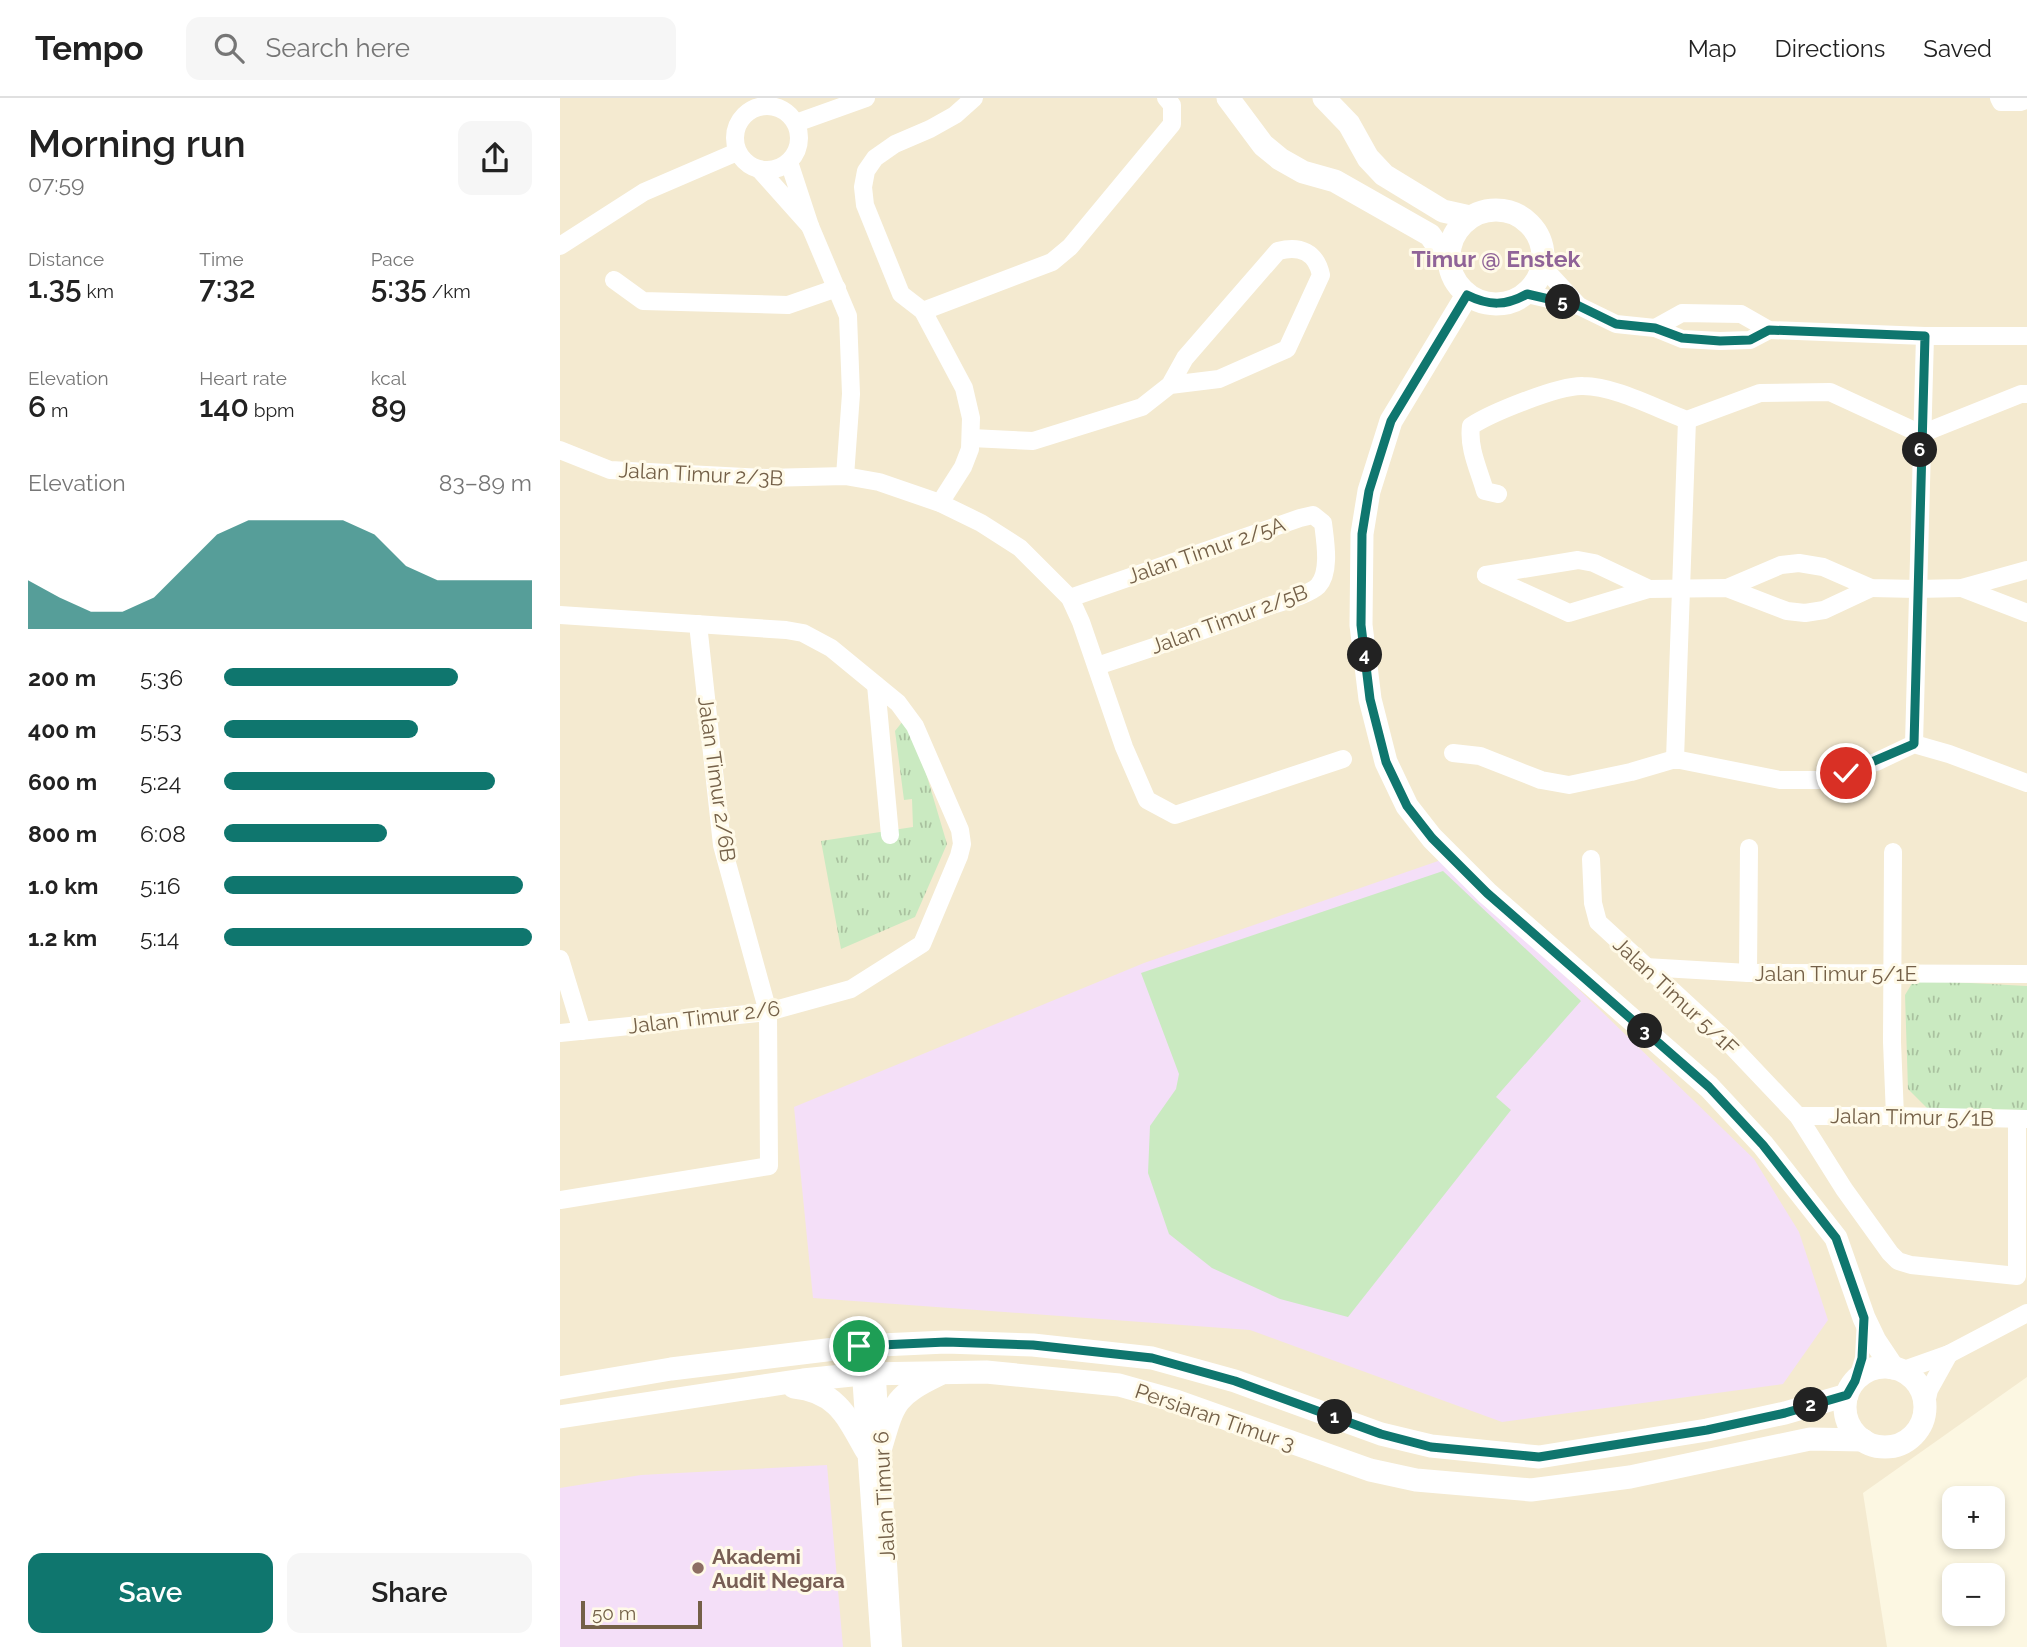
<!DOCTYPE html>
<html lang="en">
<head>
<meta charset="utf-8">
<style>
  :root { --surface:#fff; --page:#f6f6f6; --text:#222; --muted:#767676; --line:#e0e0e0; --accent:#0f766e }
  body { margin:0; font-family:Raleway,sans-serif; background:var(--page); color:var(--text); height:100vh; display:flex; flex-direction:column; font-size:26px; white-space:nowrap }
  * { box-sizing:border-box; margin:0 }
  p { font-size:23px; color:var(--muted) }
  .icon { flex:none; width:38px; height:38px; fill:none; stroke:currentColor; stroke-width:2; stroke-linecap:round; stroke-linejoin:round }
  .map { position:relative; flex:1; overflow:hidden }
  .side { display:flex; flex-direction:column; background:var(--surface); width:560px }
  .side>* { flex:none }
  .buttons { position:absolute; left:1382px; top:1388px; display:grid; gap:14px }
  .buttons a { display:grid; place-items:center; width:63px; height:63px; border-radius:14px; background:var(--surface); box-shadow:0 4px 10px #0003; font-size:35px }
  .scale { position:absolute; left:21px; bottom:18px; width:121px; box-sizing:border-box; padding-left:7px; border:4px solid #746048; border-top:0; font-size:19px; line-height:24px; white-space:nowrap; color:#746048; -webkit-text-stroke:5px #fffae8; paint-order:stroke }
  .pin { position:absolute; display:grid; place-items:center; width:60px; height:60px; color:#fff; margin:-30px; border:4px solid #fff; border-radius:50%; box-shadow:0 2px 7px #0007 }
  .km { position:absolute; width:35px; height:35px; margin:-18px; border-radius:50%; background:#222; color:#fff; font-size:19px; line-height:35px; text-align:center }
  .round { display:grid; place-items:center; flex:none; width:74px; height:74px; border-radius:14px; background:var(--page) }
  .overview { display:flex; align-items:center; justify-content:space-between; height:119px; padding:0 28px }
  h1 { font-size:38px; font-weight:600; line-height:52px }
  .metrics { display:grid; grid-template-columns:repeat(3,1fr); gap:10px; height:119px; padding:7px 28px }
  .metrics div { display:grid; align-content:center }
  .metrics b { font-size:30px; font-weight:600 }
  .metrics small { font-size:19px; font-weight:400 }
  .metrics p { font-size:19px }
  .chart { height:196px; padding:14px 28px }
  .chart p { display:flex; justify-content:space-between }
  .chart svg { width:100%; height:126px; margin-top:7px; fill:var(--accent); opacity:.7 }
  .button { display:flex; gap:14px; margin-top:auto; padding:14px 28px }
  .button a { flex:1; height:80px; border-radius:14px; background:var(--accent); color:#fff; font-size:28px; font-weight:600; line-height:80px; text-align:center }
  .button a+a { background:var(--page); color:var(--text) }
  ul { padding:0 28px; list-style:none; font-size:23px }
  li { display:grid; grid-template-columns:112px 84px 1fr; align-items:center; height:52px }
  li i { height:18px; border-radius:9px; background:var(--accent) }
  header { display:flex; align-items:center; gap:42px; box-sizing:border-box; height:98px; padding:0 35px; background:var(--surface); border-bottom:2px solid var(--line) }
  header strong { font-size:33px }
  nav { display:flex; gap:38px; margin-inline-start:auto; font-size:24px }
  .search { width:490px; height:63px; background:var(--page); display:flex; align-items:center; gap:18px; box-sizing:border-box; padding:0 24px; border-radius:14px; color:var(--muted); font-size:26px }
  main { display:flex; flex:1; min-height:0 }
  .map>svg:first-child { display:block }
</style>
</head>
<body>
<header>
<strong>Tempo</strong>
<div class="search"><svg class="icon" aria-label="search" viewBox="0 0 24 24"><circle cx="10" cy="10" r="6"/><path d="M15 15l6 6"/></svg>Search here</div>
<nav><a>Map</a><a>Directions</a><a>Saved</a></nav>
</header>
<main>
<section class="side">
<div class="overview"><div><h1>Morning run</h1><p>07:59</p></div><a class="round"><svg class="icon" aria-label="share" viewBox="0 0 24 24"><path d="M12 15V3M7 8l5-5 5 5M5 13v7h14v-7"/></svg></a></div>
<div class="metrics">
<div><p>Distance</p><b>1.35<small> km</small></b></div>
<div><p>Time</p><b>7:32</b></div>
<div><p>Pace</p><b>5:35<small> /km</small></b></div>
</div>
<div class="metrics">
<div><p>Elevation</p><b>6<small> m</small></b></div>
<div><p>Heart rate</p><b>140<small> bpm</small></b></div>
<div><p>kcal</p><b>89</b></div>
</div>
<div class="chart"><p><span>Elevation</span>83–89 m</p>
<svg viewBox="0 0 160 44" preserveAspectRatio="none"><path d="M0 44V27L10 33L20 38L30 38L40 33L50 22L60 11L70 6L80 6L90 6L100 6L110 11L120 22L130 27L140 27L150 27L160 27V44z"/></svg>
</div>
<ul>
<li><b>200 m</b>5:36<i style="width:76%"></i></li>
<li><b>400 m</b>5:53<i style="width:63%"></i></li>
<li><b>600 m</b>5:24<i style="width:88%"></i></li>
<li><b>800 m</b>6:08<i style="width:53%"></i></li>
<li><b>1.0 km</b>5:16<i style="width:97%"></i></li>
<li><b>1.2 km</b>5:14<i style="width:100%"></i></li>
</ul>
<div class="button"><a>Save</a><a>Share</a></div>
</section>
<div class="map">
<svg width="1467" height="1549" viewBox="0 0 1467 1549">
  <defs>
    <pattern id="grass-tufts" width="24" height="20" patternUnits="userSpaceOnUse" patternTransform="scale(1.75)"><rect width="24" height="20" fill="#caeac1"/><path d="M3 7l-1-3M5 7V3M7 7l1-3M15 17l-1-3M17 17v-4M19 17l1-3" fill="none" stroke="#a9c19f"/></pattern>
  </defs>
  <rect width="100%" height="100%" fill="#fcf7e2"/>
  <!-- residential -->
  <polygon fill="#f4ead0" points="0,0 1467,0 1467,1279 1303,1395 1327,1549 0,1549"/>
  <!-- education -->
  <g fill="#f4dff8">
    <polygon points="884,761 1194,1061 1239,1134 1268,1222 1223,1286 942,1324 690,1232 253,1200 234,1009 584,865"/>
    <polygon points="267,1367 283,1549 0,1549 0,1390 81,1377"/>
  </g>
  <!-- grass -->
  <g fill="url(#grass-tufts)">
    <polygon points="343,623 353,631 387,746 355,819 281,851 261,743 353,729 352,701 344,702 335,633"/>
    <polygon points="1354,882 1467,888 1467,1012 1368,1011 1348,991 1345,897"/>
  </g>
  <!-- park -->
  <polygon fill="#caeac1" points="883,773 1021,903 936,999 951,1012 788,1219 720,1201 652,1170 609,1136 588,1075 590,1028 616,991 619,976 581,875"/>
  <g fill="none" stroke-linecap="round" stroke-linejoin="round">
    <!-- street -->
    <g stroke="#fff" stroke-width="18">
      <polyline points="1439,0 1441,4 1460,4 1467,2"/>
      <circle cx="207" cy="40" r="32"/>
      <polyline points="236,25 306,0"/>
      <polyline points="200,72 250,128 229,64"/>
      <polyline points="250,128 288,218 291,296 285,378"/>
      <polyline points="0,148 84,94 177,54"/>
      <polyline points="983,169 1019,208"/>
      <polyline points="54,182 83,203 228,207 277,190"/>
      <polyline points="967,196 1019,208 1056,226 1095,230 1122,241 1160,243 1190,242 1209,232"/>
      <polyline points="363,213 492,164 510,149 612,26 612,7 606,0"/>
      <polyline points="1095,230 1122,215 1181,216 1209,232 1365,238 1467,238"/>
      <polyline points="1361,336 1461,296 1467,296"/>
      <path d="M411 340 473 343 582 309 610 287 625 260 718 153C740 147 756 154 761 177L727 251 659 281 610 287"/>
      <polyline points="0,352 50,372 206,380 285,378 319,384 380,405 421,425 460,450 510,500 521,524 564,649 587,702 615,717 783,661"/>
      <path d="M938 396 925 393C919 372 908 350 911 328 931 315 999 287 1023 288 1055 288 1097 311 1127 322L1200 295 1270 294 1361 336"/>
      <polyline points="380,405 403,369 410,351 411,320 404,290 363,213 341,196 305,107 303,89 306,73 315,60 335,46 370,31 395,17 414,0"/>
      <polyline points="926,477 1009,515 1089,491 1167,490 1227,513 1245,515 1264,512 1311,490"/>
      <polyline points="926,477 1018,462 1034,465 1089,491"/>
      <polyline points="1167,490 1221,467 1239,465 1263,469 1311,490 1357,491 1402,490 1467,472"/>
      <polyline points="1402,490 1467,515"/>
      <path d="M510 500 740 420 753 417 763 425C765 442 771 474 758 488 749 497 721 504 709 508 652 530 595 549 537 568"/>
      <polyline points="0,517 226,532 243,535 271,550 338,605 355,628 400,732 402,746 399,758 362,846 291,891 208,914 0,935"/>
      <polyline points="316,587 330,737"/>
      <polyline points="1354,646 1365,238"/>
      <polyline points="893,655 920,658 981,682 1009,687 1071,674 1115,661 1220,682 1259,682 1316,664 1354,646 1389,656 1467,685"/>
      <polyline points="1115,661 1127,322"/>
      <polyline points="1333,754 1332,944 1335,1018"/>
      <polyline points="1031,761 1033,805 1038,824 1166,942 1238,1018 1284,1091 1330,1155 1338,1163 1351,1167 1457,1178 1457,1021"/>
      <polyline points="0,861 22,933"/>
      <polyline points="1085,869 1188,875 1467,876"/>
      <polyline points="1188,875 1189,750"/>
      <polyline points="1238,1018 1335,1018 1467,1021"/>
      <polyline points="0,1102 209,1068 208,914 162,747 138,526"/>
      <polyline points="315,1247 333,1549"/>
      <polyline points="299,1248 320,1549"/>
      <polyline points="1341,1273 1389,1256 1467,1215"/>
      <polyline points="1365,1309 1369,1292 1389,1256"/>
    </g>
    <!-- secondary -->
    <g stroke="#fff" stroke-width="23">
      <polyline points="668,0 703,47 720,61 743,74 775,83 870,137 888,163"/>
      <polyline points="764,0 789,26 808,60 824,77 883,113 910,119"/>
      <circle cx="936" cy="159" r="47"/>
      <polyline points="907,197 831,323 809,393 802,436 801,527 810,601 826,664 847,708 872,740 927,795 1149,989 1203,1047 1276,1140 1304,1220 1315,1243 1333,1270"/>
      <circle cx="1325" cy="1309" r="40"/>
      <path d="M234 1289C276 1293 287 1318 306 1352"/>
      <polyline points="0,1290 111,1271 299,1248 386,1244 473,1247 592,1260 675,1283 821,1336 871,1348 979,1359 1147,1332 1225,1315 1287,1297"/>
      <polyline points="0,1319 243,1282 302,1276 426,1274 559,1287 616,1303 810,1372 856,1382 971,1392 1070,1379 1250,1341 1303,1342"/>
      <path d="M321 1349C334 1304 335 1298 378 1277"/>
    </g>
  </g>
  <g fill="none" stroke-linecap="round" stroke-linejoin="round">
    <!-- route casing -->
    <g stroke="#fff" stroke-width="14">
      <path id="route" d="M299 1248 386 1244 473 1247 592 1260 675 1283 821 1336 871 1349 979 1359 1147 1332 1225 1315 1287 1297 1295 1283 1302 1260 1304 1220 1276 1140 1203 1047 1149 989 927 795 872 740 847 708 826 664 810 601 801 527 802 436 809 393 831 323 907 197C929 208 946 208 967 196L1019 208 1056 226 1095 230 1122 240 1160 243 1190 242 1209 232 1365 238 1354 646 1286 675"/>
    </g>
    <!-- route -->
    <use href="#route" stroke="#0f766e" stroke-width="9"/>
  </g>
  <!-- markers -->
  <circle fill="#8d6e63" stroke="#fffae8" stroke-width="2.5" cx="138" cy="1470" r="7"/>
  <g text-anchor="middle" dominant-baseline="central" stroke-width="6" stroke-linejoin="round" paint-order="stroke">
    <!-- street labels -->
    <g font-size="21" fill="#746048" stroke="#fffae8">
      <text transform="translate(141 376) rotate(3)">Jalan Timur 2/3B</text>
      <text transform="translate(646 452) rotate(-19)">Jalan Timur 2/5A</text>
      <text transform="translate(669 521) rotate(-20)">Jalan Timur 2/5B</text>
      <text transform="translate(157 681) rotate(82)">Jalan Timur 2/6B</text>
      <text x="1276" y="875">Jalan Timur 5/1E</text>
      <text transform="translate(1116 898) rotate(43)">Jalan Timur 5/1F</text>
      <text transform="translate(144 919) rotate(-7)">Jalan Timur 2/6</text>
      <text transform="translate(1352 1019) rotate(1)">Jalan Timur 5/1B</text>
      <text transform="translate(655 1319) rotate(19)">Persiaran Timur 3</text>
      <text transform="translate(324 1398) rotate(-93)">Jalan Timur 6</text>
    </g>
    <!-- education labels -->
    <g font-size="21" font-weight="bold" fill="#785e54" stroke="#fffae8" text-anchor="start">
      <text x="152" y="1458">Akademi<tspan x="152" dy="24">Audit Negara</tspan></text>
    </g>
    <!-- neighbourhood labels -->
    <g font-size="23" font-weight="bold" fill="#906498" stroke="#fffae8">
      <text x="936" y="160">Timur @ Enstek</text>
    </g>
  </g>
</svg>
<div class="buttons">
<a>+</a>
<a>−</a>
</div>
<div class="scale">50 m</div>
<div class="pin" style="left:299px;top:1248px;background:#1e9e55"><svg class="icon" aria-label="arrive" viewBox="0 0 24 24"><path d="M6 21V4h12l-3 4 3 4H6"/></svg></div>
<div class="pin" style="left:1286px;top:675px;background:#d93025"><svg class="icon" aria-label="check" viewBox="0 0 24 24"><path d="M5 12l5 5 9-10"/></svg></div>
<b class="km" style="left:775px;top:1319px">1</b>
<b class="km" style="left:1251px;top:1307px">2</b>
<b class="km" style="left:1085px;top:933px">3</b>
<b class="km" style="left:805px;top:557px">4</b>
<b class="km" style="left:1003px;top:204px">5</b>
<b class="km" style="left:1360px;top:352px">6</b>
</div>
</main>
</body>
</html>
